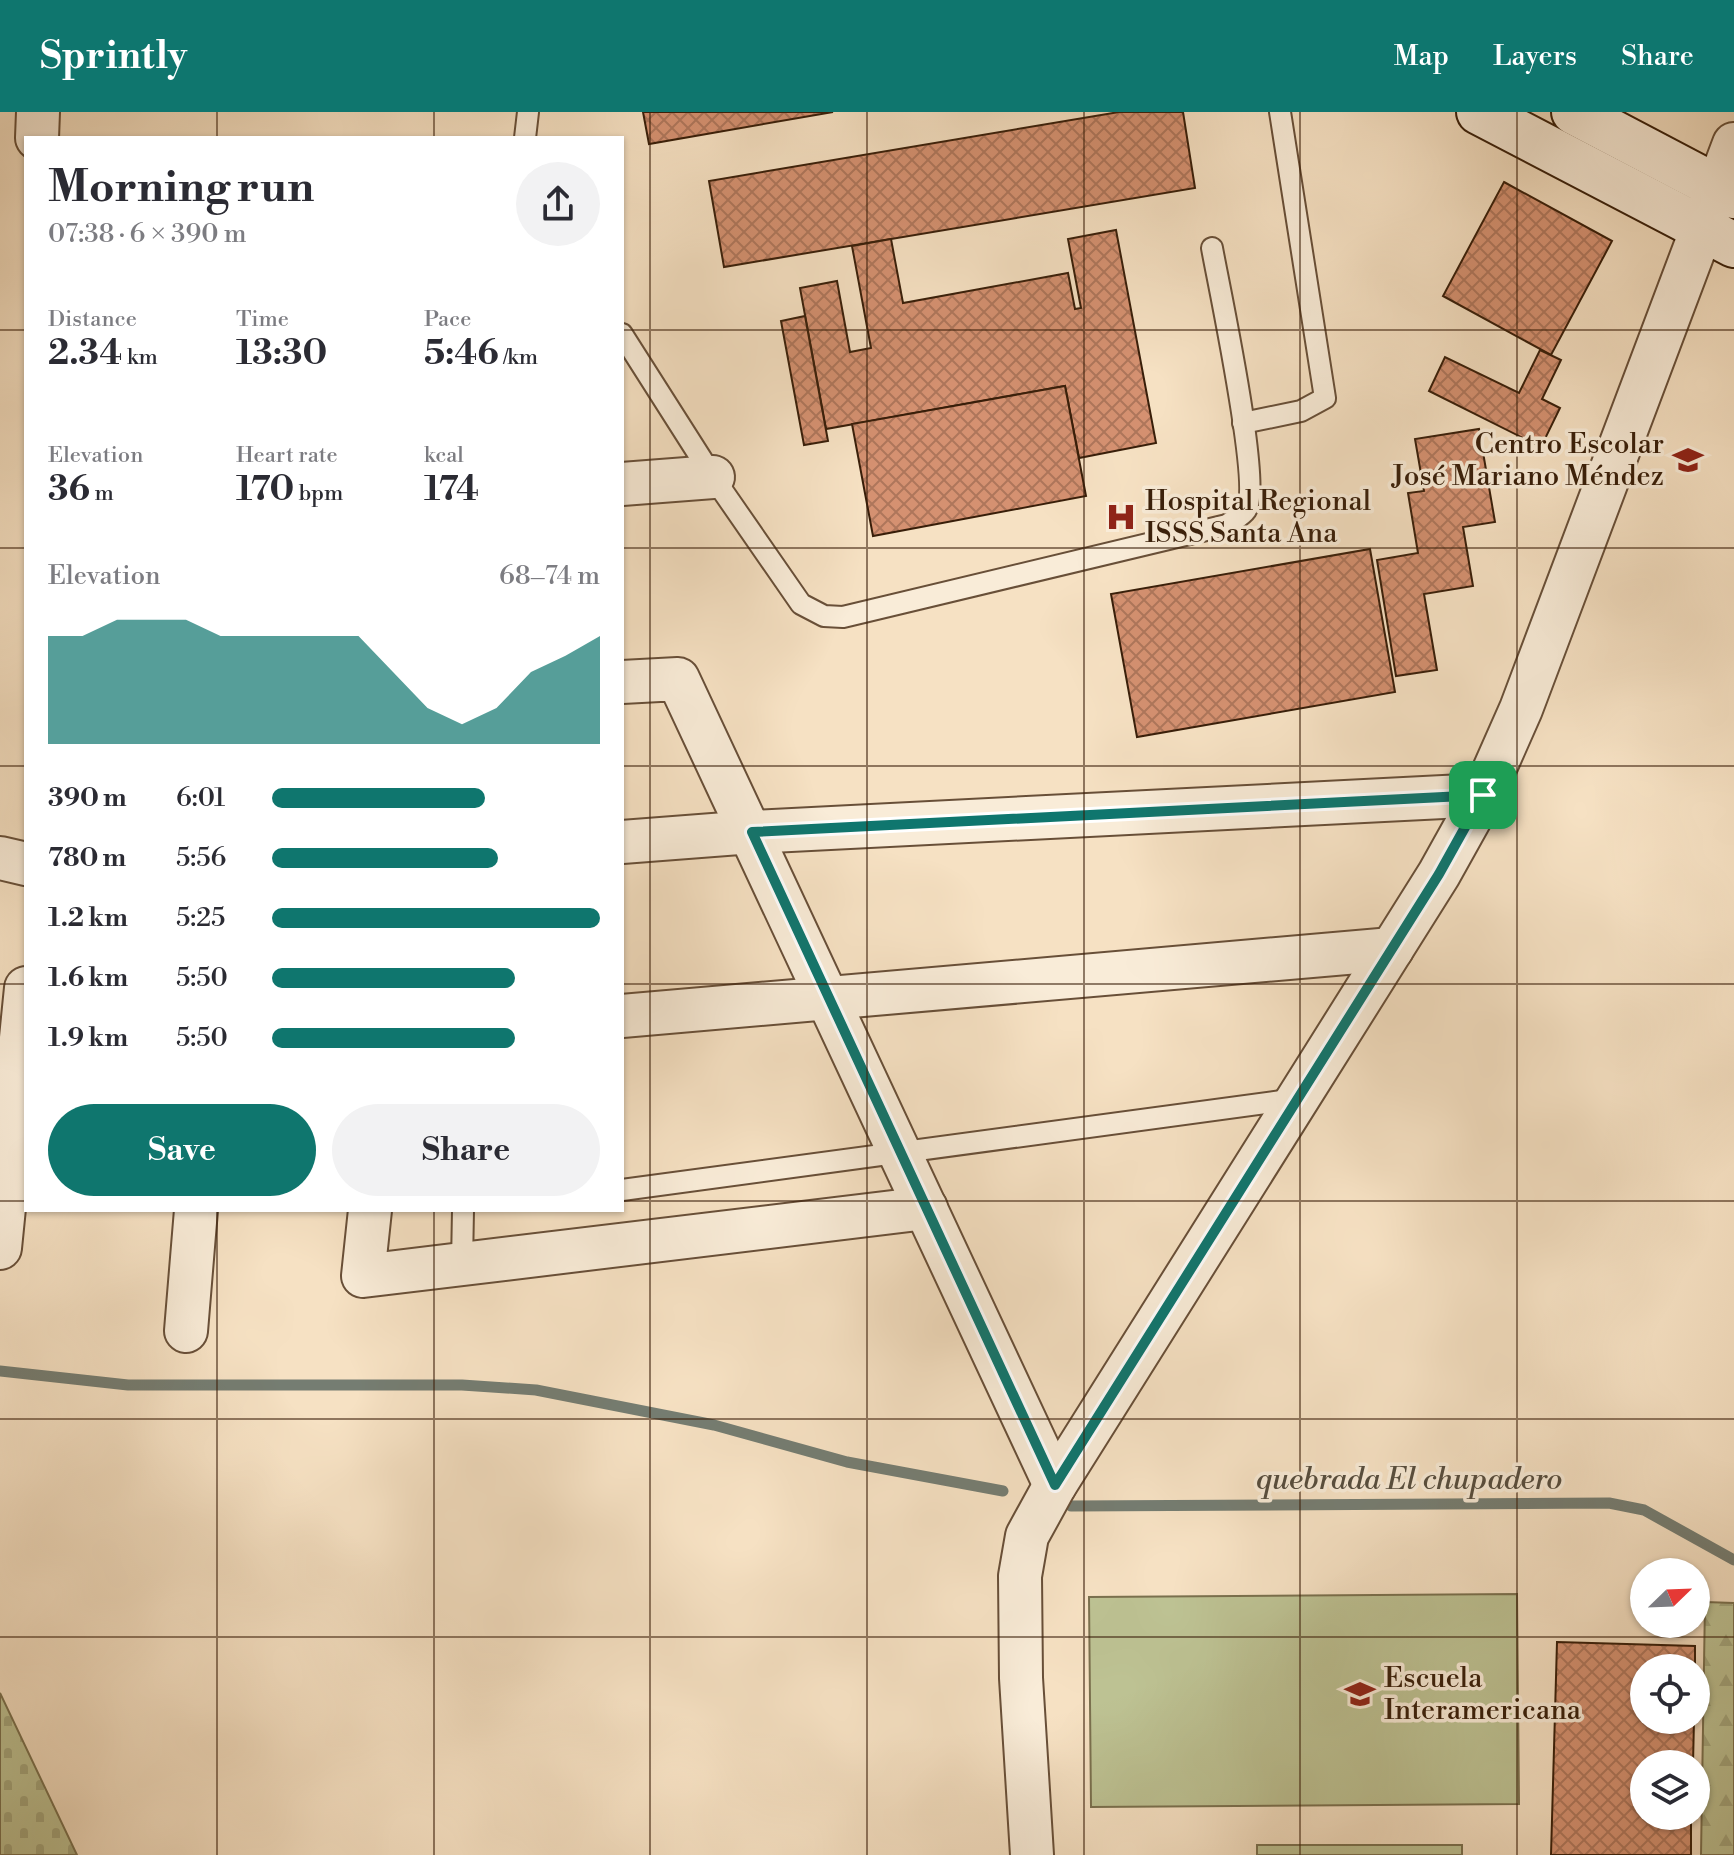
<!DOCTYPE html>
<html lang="en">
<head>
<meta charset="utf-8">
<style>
  :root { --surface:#fff; --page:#f2f2f3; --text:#2b2b33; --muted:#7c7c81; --accent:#0f766e }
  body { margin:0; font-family:"Libre Bodoni",serif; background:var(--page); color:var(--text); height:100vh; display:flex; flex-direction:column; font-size:30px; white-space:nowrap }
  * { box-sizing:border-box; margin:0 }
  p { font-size:26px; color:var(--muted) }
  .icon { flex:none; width:44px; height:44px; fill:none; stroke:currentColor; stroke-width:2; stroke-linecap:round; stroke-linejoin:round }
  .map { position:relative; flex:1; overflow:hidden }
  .details { position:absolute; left:24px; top:24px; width:600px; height:1076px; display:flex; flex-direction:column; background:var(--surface); border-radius:0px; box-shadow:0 2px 6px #0004 }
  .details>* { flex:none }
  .needle { width:52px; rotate:67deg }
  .controls { position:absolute; left:1630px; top:1446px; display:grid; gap:16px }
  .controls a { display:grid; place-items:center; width:80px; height:80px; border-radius:50%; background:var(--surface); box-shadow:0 2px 6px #0004; font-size:40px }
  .pin { position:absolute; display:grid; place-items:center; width:68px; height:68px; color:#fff; margin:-34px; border-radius:16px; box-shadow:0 4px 12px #0006 }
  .round { display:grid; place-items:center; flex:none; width:84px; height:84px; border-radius:42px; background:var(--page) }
  .summary { display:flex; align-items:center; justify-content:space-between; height:136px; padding:0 24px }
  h1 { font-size:44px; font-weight:700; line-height:60px }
  .stats { display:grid; grid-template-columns:repeat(3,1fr); gap:12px; height:136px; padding:8px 24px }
  .stats div { display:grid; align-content:center }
  .stats b { font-size:34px; font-weight:700 }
  .stats small { font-size:22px; font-weight:400 }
  .stats p { font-size:22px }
  .chart { height:224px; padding:16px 24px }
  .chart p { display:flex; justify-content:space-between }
  .chart svg { width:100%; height:144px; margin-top:8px; fill:var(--accent); opacity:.7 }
  .primary-button { display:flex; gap:16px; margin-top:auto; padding:16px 24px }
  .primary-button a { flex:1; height:92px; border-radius:48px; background:var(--accent); color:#fff; font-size:32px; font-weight:700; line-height:92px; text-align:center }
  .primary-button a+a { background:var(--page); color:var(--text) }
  ul { padding:0 24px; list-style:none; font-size:26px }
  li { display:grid; grid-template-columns:128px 96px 1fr; align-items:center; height:60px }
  li i { height:20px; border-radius:10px; background:var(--accent) }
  header { display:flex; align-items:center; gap:48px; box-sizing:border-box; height:112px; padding:0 40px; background:var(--accent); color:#fff }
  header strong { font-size:38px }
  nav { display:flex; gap:44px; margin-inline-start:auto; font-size:28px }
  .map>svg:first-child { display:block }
</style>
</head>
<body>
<header>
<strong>Sprintly</strong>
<nav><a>Map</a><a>Layers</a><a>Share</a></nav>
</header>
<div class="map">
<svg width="1734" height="1743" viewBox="0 0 1734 1743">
  <defs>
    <pattern id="forest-firs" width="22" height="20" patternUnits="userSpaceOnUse" patternTransform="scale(2)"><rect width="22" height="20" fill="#bdc293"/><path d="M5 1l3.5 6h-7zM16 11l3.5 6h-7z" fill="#a3a67d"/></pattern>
    <pattern id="cemetery-stones" width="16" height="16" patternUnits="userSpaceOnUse" patternTransform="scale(2)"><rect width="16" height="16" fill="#bdc293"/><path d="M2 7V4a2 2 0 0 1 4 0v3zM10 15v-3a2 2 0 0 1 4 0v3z" fill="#a3a67d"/></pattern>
    <pattern id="building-cross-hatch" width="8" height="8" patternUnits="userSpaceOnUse" patternTransform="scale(2)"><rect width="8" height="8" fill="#d59171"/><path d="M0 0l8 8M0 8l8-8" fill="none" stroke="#ae765b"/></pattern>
  </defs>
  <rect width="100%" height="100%" fill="#f6e1c3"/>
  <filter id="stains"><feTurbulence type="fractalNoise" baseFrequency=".0025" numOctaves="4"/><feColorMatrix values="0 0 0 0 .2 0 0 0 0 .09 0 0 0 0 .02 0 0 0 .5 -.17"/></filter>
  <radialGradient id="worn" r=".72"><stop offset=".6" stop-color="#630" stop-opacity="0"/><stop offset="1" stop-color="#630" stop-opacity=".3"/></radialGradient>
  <!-- forest -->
  <polygon fill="url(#forest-firs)" stroke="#7a704e" stroke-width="2" points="1705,1490 1734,1491 1734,1743 1701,1743"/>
  <!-- cemetery -->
  <polygon fill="url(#cemetery-stones)" stroke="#7a704e" stroke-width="2" points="0,1581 77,1743 0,1743"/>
  <!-- green -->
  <g fill="#bdc293" stroke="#7a704e" stroke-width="2">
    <polygon points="1517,1482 1519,1692 1091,1695 1089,1485"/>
    <rect x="1257" y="1733" width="205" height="10"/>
  </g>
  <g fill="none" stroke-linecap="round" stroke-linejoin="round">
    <!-- stream -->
    <g stroke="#757d72" stroke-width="11">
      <polyline points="0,1259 128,1273 462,1273 536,1278 714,1313 847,1350 1003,1379"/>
      <polyline points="1071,1394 1609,1391 1644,1398 1734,1448"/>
    </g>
  </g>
  <!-- building -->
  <g fill="url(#building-cross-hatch)" stroke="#381e09" stroke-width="2">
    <polygon points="643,0 833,0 649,32"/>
    <polygon points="1119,0 1183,0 1195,76 724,155 709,69"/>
    <polygon points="1504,70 1612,129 1551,243 1443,184"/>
    <polygon points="1116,118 1156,331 1079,346 1065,274 826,317 800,176 837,169 850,240 871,236 852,134 891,127 903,191 1068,161 1075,197 1081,196 1068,127"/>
    <polygon points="805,204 828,329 804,333 781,209"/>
    <polygon points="1540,238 1561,248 1542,287 1560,296 1541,335 1429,279 1445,245 1519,281"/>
    <polygon points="1065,274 1086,384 873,424 852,312"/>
    <polygon points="1479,317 1495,410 1463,415 1473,474 1424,482 1437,558 1396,564 1377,448 1418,441 1408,381 1424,379 1415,327"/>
    <polygon points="1370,437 1395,580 1137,625 1111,482"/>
    <polygon points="1557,1530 1695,1534 1695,1556 1644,1556 1644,1608 1694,1608 1693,1652 1644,1652 1644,1704 1691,1704 1691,1743 1551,1743"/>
  </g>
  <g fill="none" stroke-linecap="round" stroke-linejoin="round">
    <!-- lane casing -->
    <g stroke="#684f38" stroke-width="24">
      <g id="lane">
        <polyline points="525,26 528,0"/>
        <path d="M622 222 713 365 801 492 824 504 843 505 1227 413C1232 409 1242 404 1246 398 1262 374 1219 175 1212 136"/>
        <polyline points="1243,311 1301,299 1325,286 1280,0"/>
        <polyline points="622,1078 1296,987"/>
        <polyline points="462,1152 463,1098"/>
      </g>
    </g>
    <!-- street casing -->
    <g stroke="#684f38" stroke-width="46">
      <g id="street">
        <polyline points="37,26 38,0"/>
        <polyline points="622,372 713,365"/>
        <polyline points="622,570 678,567 1055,1373"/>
        <polyline points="622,730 752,720 1483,683"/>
        <polyline points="0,746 26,752"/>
        <polyline points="622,904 1392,837"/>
        <polyline points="370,1098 363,1164 926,1096"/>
        <polyline points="0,1136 26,876"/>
        <polyline points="186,1219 196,1098"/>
        <polyline points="1032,1743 1021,1566 1020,1464 1027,1424 1055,1373 1439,762 1483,683 1521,597 1734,32"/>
      </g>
    </g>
    <!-- secondary casing -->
    <g stroke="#381e09" stroke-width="48">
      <g id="secondary">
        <polyline points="1479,0 1734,133"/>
        <polyline points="1574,0 1734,84"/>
      </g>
    </g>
    <!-- lane -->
    <use href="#lane" stroke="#f9ecd8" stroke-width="20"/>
    <!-- street -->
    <use href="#street" stroke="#f9ecd8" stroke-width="42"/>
    <!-- secondary -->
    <use href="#secondary" stroke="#f9ecd8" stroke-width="44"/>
  </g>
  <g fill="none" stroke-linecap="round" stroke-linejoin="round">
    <!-- route casing -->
    <g stroke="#fff" stroke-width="16">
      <polygon id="route" points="1483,683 1439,762 1055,1373 752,720"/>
    </g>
    <!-- route -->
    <use href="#route" stroke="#0f766e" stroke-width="10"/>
  </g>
  <!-- grid -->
  <path fill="none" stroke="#381e09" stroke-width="2" stroke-opacity="0.55" d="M217 0V26M434 0V26M650 0V1743M867 0V1743M1084 0V1743M1300 0V1743M1517 0V1743M0 218H26M622 218H1734M0 436H26M622 436H1734M0 654H26M622 654H1734M0 872H26M622 872H1734M0 1089H26M622 1089H1734M217 1098V1743M434 1098V1743M0 1307H1734M0 1525H1734"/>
  <!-- icons -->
  <defs>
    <g id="school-bare" transform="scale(2.4)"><path d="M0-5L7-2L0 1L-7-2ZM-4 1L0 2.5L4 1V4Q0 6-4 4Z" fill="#8f2418" stroke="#f9ecd8" stroke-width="2.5" paint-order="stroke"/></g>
    <g id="hospital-bare" transform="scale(2.4)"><path d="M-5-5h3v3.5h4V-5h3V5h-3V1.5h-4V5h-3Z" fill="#8f2418" stroke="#f9ecd8" stroke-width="2.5" paint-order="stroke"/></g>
  </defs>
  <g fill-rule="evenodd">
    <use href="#school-bare" x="1688" y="348"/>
    <use href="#hospital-bare" x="1121" y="405"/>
    <use href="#school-bare" x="1360" y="1582"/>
  </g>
  <g text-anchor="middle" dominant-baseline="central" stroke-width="7" stroke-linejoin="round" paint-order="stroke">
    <!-- poi labels -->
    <g font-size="28" fill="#381e09" stroke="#f9ecd8" text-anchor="start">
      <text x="1664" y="332" text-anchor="end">Centro Escolar<tspan x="1664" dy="32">José Mariano Méndez</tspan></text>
      <text x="1145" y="389">Hospital Regional<tspan x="1145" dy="32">ISSS Santa Ana</tspan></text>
      <text x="1384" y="1566">Escuela<tspan x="1384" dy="32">Interamericana</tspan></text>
    </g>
    <!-- water labels -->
    <g font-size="30" font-style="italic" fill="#564d3e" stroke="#f9ecd8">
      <text x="1409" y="1368">quebrada El chupadero</text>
    </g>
  </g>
  <rect width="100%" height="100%" filter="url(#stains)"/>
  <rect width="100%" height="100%" fill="url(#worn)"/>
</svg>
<div class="controls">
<a><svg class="needle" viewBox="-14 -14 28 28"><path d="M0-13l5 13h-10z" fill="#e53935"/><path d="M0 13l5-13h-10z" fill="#7c7c81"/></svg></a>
<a><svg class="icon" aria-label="locate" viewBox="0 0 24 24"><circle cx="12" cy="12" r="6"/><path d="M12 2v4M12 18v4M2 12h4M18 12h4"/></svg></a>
<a><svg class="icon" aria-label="layers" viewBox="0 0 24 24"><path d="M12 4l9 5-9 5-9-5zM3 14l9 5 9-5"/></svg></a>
</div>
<div class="pin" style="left:1483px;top:683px;background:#1e9e55"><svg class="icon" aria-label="arrive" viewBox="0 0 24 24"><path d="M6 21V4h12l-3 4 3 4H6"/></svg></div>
<section class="details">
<div class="summary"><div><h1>Morning run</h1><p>07:38 · 6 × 390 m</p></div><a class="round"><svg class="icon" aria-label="share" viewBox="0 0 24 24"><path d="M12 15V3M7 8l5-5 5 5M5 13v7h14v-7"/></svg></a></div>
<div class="stats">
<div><p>Distance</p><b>2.34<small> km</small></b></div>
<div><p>Time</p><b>13:30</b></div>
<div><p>Pace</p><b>5:46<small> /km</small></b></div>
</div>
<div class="stats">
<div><p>Elevation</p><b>36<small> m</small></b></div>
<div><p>Heart rate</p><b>170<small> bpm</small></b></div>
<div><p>kcal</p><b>174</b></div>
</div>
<div class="chart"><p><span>Elevation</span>68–74 m</p>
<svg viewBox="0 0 160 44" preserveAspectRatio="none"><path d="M0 44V11L10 11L20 6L30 6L40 6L50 11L60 11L70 11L80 11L90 11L100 22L110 33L120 38L130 33L140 22L150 17L160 11V44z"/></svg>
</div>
<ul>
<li><b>390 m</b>6:01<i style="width:65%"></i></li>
<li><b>780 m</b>5:56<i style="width:69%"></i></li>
<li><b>1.2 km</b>5:25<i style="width:100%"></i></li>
<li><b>1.6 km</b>5:50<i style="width:74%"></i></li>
<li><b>1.9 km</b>5:50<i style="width:74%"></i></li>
</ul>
<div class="primary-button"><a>Save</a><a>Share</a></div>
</section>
</div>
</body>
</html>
